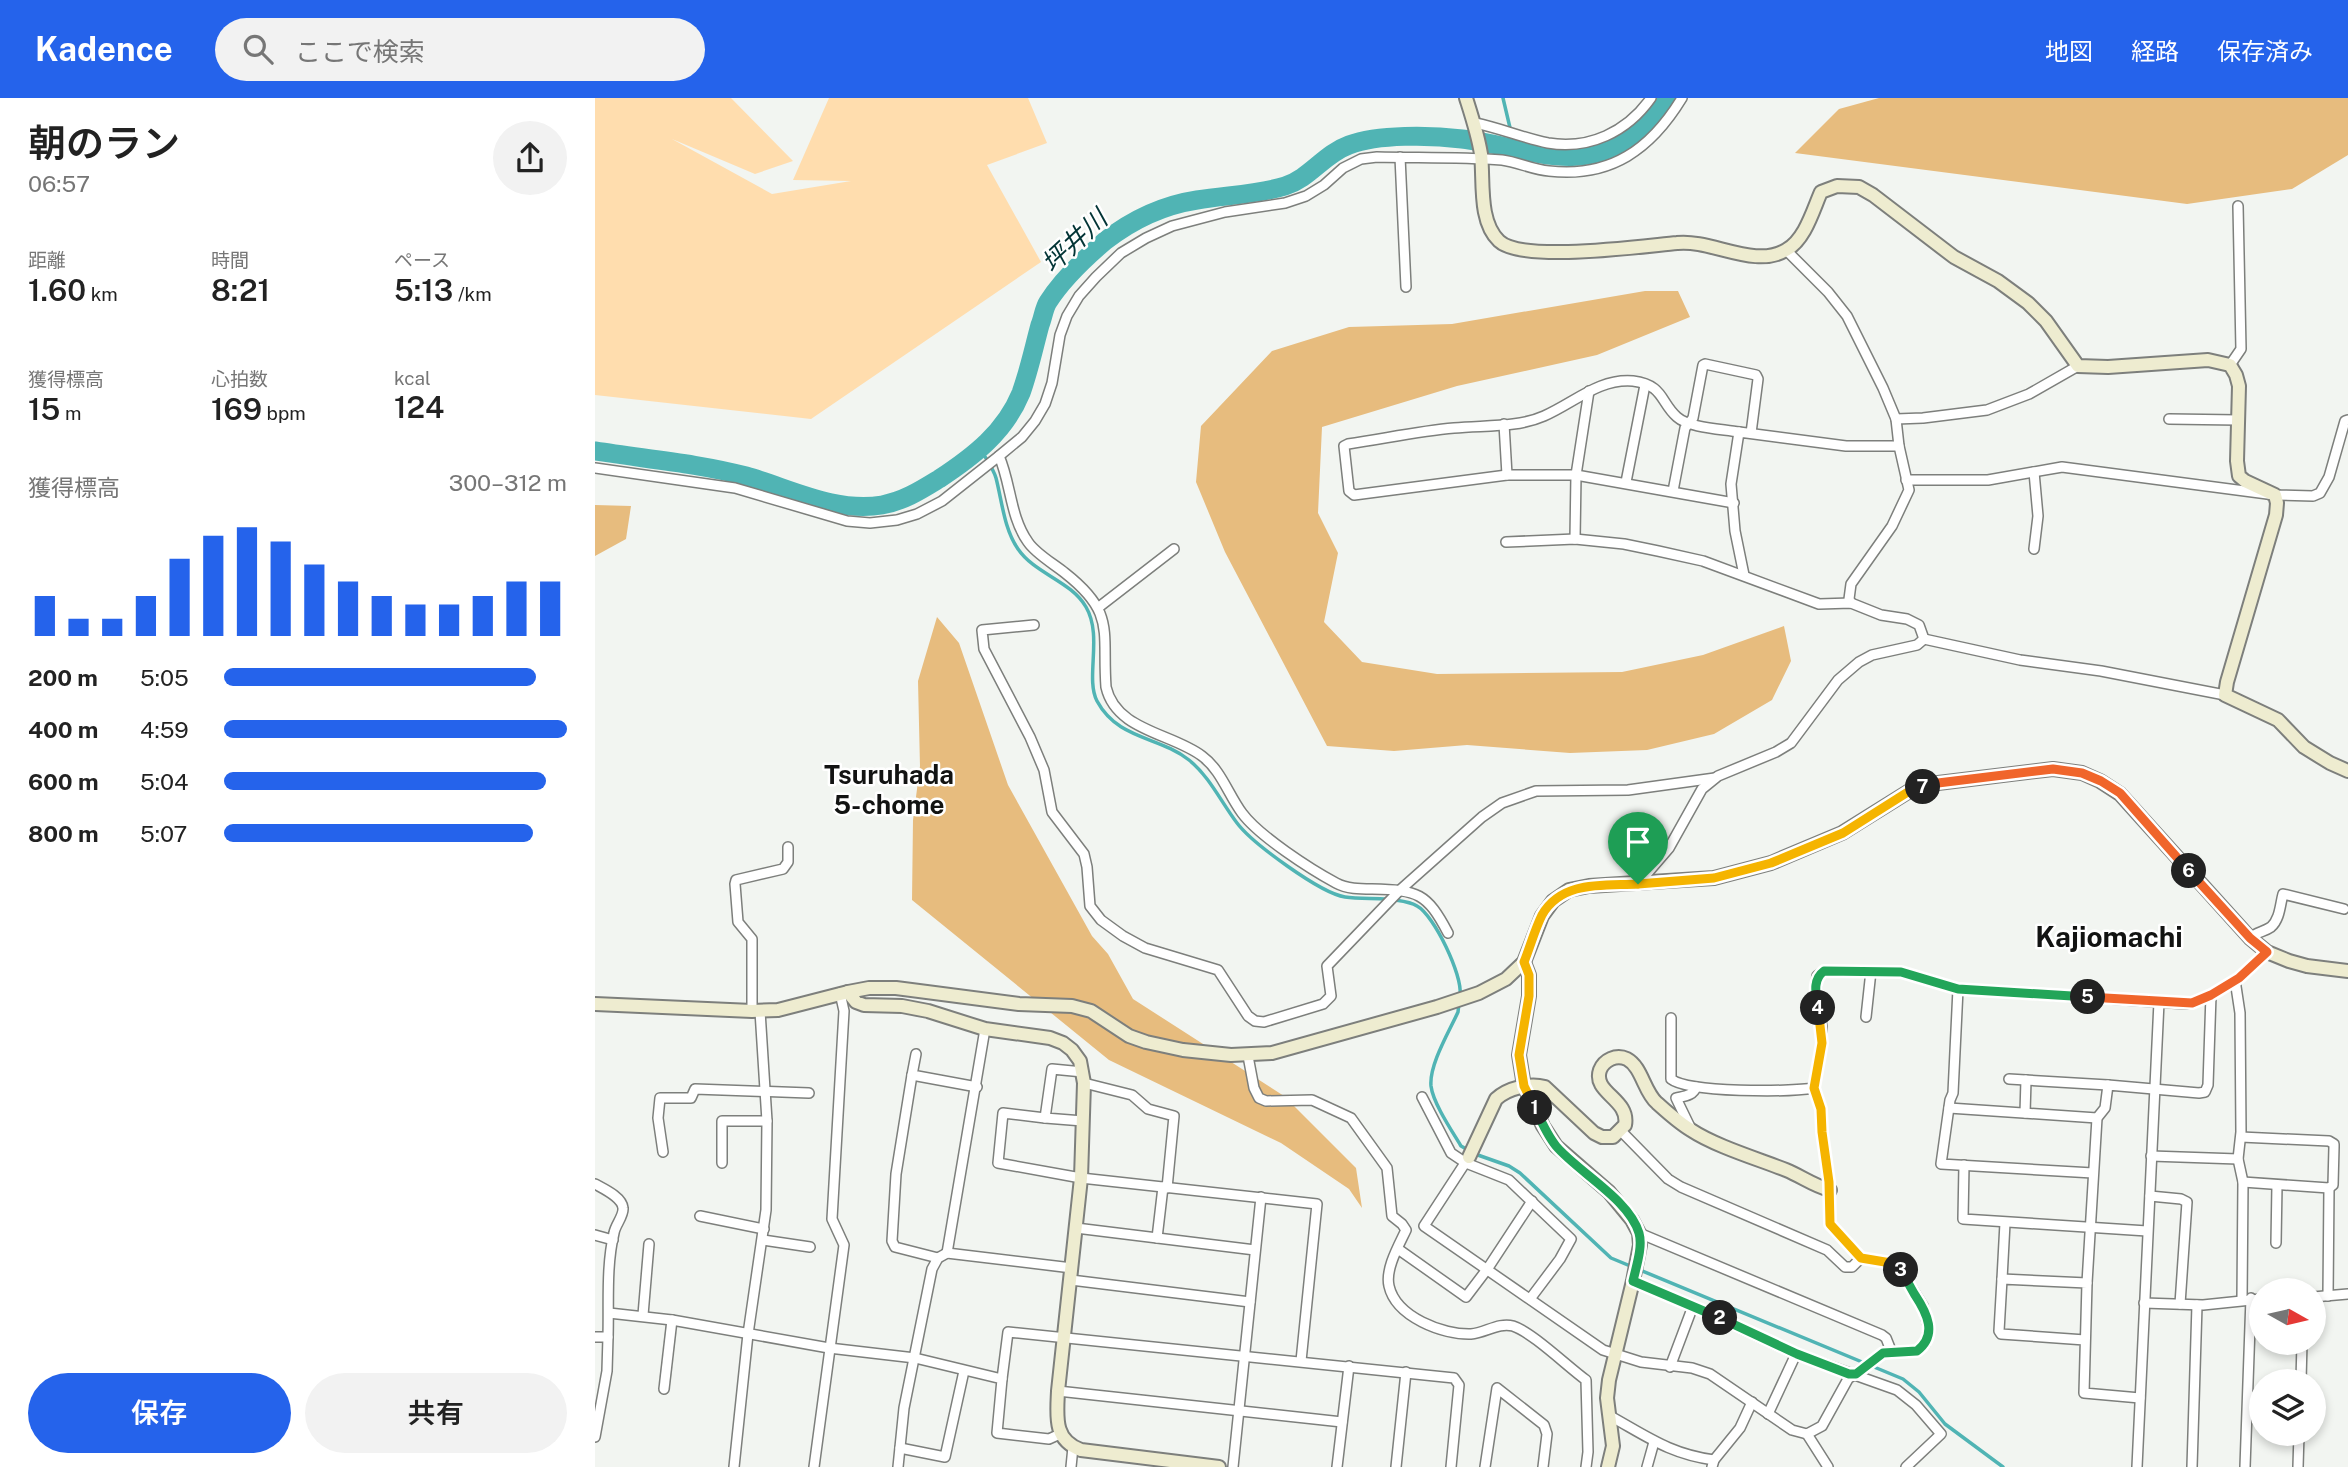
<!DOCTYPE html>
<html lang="ja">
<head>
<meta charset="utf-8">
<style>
  :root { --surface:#fff; --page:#f2f2f2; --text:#222; --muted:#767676; --accent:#2563eb }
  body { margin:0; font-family:"Public Sans","Noto Sans JP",sans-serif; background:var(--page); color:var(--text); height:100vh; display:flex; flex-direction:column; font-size:26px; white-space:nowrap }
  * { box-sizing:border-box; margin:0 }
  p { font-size:23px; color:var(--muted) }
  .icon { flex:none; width:38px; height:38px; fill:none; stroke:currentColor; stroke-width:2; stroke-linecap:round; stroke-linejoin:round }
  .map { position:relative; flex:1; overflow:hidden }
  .panel { display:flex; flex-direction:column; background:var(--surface); width:595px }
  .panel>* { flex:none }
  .needle { width:46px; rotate:98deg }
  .tools { position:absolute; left:1654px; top:1180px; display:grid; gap:14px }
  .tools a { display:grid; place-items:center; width:77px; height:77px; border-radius:50%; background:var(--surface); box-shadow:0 4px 10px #0003; font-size:35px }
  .pin { position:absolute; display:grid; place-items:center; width:60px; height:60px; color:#fff; margin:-72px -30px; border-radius:50% 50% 50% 0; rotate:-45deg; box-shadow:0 0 7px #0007 }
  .pin .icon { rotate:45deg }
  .km { position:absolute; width:35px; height:35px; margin:-18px; border-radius:50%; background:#222; color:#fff; font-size:19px; line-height:35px; text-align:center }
  .round { display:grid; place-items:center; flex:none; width:74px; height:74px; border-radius:37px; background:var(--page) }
  .head { display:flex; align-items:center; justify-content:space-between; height:119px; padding:0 28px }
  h1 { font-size:38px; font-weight:600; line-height:52px }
  .metrics { display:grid; grid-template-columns:repeat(3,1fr); gap:10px; height:119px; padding:7px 28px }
  .metrics div { display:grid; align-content:center }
  .metrics b { font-size:30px; font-weight:600 }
  .metrics small { font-size:19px; font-weight:400 }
  .metrics p { font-size:19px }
  .chart { height:196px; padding:14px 28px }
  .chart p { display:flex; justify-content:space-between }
  .chart svg { width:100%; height:126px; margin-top:7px; stroke:var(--accent); stroke-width:6 }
  .primary-button { display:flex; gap:14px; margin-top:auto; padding:14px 28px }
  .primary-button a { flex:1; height:80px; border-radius:42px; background:var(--accent); color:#fff; font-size:28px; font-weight:600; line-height:80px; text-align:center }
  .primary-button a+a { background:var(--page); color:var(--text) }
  ul { padding:0 28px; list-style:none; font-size:23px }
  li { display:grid; grid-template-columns:112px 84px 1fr; align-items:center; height:52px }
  li i { height:18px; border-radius:9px; background:var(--accent) }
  header { display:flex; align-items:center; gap:42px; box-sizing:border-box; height:98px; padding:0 35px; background:var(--accent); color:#fff }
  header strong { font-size:33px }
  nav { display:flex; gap:38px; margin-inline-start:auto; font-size:24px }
  .search { width:490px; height:63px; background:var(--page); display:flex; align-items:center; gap:18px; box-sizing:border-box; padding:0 24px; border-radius:38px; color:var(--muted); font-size:26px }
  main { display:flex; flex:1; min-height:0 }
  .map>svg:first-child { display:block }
</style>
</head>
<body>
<header>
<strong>Kadence</strong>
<div class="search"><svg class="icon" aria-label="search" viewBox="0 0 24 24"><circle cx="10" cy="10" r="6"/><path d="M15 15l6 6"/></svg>ここで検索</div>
<nav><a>地図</a><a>経路</a><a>保存済み</a></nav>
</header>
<main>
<section class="panel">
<div class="head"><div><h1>朝のラン</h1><p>06:57</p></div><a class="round"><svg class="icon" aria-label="share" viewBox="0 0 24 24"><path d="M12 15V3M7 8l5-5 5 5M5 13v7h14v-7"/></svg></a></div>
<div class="metrics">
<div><p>距離</p><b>1.60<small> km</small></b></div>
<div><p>時間</p><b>8:21</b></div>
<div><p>ペース</p><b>5:13<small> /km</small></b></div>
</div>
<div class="metrics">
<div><p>獲得標高</p><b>15<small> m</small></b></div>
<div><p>心拍数</p><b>169<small> bpm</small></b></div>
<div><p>kcal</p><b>124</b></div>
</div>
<div class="chart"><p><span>獲得標高</span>300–312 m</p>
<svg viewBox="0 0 160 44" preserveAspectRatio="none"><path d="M5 44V30M15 44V38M25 44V38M35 44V30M45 44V17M55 44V9M65 44V6M75 44V11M85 44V19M95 44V25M105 44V30M115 44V33M125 44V33M135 44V30M145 44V25M155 44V25"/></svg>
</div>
<ul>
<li><b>200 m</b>5:05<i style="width:91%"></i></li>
<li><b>400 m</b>4:59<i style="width:100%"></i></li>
<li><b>600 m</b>5:04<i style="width:94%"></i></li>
<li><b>800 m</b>5:07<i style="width:90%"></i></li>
</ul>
<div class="primary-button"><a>保存</a><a>共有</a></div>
</section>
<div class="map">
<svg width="1753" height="1369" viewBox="0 0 1753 1369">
  <rect width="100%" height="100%" fill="#f2f5f1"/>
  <!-- green -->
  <polygon fill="#ffddae" points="0,0 136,0 198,63 160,76 77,41 177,96 256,83 198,82 234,0 433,0 452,45 392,67 446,164 216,321 0,297"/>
  <!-- forest -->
  <g fill="#e7bc7e">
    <polygon points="1284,0 1753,0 1753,57 1697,91 1592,106 1200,55 1244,11"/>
    <polygon points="1050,193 1083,193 1095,219 1002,257 862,288 727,329 723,415 743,455 729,524 767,564 842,576 1027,574 1108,557 1189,528 1196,563 1177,602 1119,636 1052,652 975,655 872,647 799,653 732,648 630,454 601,384 606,328 677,253 754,229 857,226"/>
    <polygon points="0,407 36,408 31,441 0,458"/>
    <polygon points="342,519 364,545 413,687 497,838 513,856 538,901 689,998 761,1070 767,1110 754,1091 686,1045 514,962 317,802 318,722 325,668 323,583"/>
  </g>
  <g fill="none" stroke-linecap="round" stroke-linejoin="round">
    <!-- stream -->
    <g stroke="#50b4b4" stroke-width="3.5">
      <polyline points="908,0 920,51"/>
      <path d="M386 352C391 361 398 370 401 380 407 403 409 431 423 451 440 476 476 483 491 509 508 538 490 580 502 603 523 642 564 638 594 662 615 679 626 704 642 725 657 745 725 795 750 799 763 801 778 800 792 801"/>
      <path d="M800 802C807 803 816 804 822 808 839 817 868 878 865 897"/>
      <path d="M864 905 863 914C854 934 834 967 836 988 838 1005 857 1033 866 1048L873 1052"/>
      <polyline points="880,1056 914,1068 925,1075 1016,1160 1308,1281 1324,1294 1350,1326 1408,1369"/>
    </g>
    <!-- river -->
    <path stroke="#50b4b4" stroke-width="19" d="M0 353C50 361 102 365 151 378 194 390 240 415 287 407 309 403 326 392 344 381 379 358 410 334 426 295 434 273 439 249 445 227 448 220 449 210 453 204 467 182 490 160 510 143 537 122 569 107 602 102 631 97 662 97 690 88 715 80 729 56 754 47 783 36 836 37 867 41 928 48 984 79 1038 37 1052 27 1064 15 1072 0"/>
    <!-- street casing -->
    <g stroke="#7d7f7c" stroke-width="12">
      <g id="street">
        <path d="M880 25C905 30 928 40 953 45 994 52 1032 34 1056 0"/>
        <polyline points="805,59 811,189"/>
        <polyline points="1191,152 1233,194 1252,218 1288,290 1301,321 1304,348 1314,392 1297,428 1256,486 1254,501 1256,505"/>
        <polyline points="1635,267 1646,251 1643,108"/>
        <polyline points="1301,321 1328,320 1392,312 1434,296 1483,268"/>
        <polyline points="1574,321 1643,322"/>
        <polyline points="909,326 912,377"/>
        <path d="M404 358C416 385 415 419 433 444 441 456 459 466 470 475 521 515 507 533 511 589 521 633 577 635 607 658 626 672 633 696 647 715 664 738 715 771 741 785 752 791 765 791 777 791 823 792 832 795 853 835"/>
        <path d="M0 370 140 390 252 423 275 425 302 422 322 416 347 403 404 358 427 339 440 323 450 306 457 285 465 237 472 218 484 198 501 179 526 155 551 140 577 128 630 114 690 105 711 98 729 87 748 70 766 61 782 59C823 60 865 59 907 62 923 64 938 72 954 73 1016 80 1056 51 1087 0"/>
        <polyline points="1439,374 1443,418 1439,451"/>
        <polyline points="1311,382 1393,382 1467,369 1680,397 1718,398 1725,395 1734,379 1750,323 1753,322"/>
        <polyline points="1031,384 1050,287"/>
        <polyline points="1078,393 1090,330 1098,320 1108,267 1110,266 1161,277 1163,281 1156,335"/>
        <path d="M1139 405 981 377H912L759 397 754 393 749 348 753 346C788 341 824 333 859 330 889 327 922 330 949 318 979 305 1004 280 1038 283 1069 287 1065 304 1082 319 1094 330 1128 331 1144 334"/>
        <polyline points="980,441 981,377 994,293"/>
        <polyline points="911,444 980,441 1029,446 1063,453 1108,463 1224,506 1256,505 1286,517 1312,521 1324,527 1329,541"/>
        <polyline points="1149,477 1140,433 1136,386 1144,334 1251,348 1304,348"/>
        <polyline points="504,509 579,451"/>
        <polyline points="439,527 387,532 389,551 435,639 449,672 457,714 489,756 492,769 495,808 506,822 528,838 550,850 623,872 653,918 660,923 669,924 728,906 736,898 732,868 805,792 887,719 907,705 941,693 1033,692 1120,680"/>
        <polyline points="1329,541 1425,562 1506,573 1630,597"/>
        <polyline points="1043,786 1074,750 1107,691 1123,678 1181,654 1196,645 1243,582 1264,564 1277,557 1322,547 1329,541"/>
        <path d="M1655 840C1661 834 1669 834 1676 829 1685 821 1685 807 1688 796L1749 811"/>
        <polyline points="1640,882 1645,915 1646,1034 1643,1061 1648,1084 1647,1201"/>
        <polyline points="1363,891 1358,995 1355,1002 1346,1066 1498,1075"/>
        <polyline points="157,913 157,841 143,824 140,786 141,782 188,771 193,764 193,749"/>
        <polyline points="1271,919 1276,873"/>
        <path d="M1076 920V981C1094 995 1194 994 1219 990"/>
        <polyline points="321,956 317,977 382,989"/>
        <path d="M653 958 659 990 664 1000 671 1003 717 1002 756 1020 792 1070 797 1118 807 1126 811 1132C804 1147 790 1171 794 1188 801 1219 848 1237 876 1236 890 1235 904 1224 918 1228 937 1234 973 1269 991 1282L993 1354 991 1369"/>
        <polyline points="488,974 457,971 450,1020 488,1023"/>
        <polyline points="317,977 301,1076 297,1143 300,1149 343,1160"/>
        <polyline points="1414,981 1513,987"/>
        <polyline points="489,985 537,997 553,1011 579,1018 572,1090"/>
        <polyline points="827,999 856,1055 871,1065 914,1082 976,1141 965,1161 935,1201"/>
        <polyline points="1354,1010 1502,1020"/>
        <polyline points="1430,1015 1431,982"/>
        <polyline points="450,1020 408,1015 403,1065 486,1080 722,1106 706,1263"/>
        <path d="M1096 1031 1081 1000C1089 998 1098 998 1101 989"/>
        <polyline points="1026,1033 1073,1081 1086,1089 1232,1152 1250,1169 1257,1169 1266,1160"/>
        <polyline points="1646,1039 1734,1043 1739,1046 1739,1049 1738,1087 1734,1090 1648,1084"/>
        <polyline points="68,1054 63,1020 65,1000 96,1000 100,991 214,995"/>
        <polyline points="1556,1058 1643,1061"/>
        <path d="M874 1059 829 1128 1008 1252 1046 1264 1097 1270 1115 1276 1197 1332 1212 1336 1227 1328 1253 1281 1288 1255 1322 1253 1330 1246 1334 1231 1328 1208 1304 1170 1296 1165 1266 1160 1235 1126 1234 1084 1227 1034 1226 1011 1219 990 1227 945V929L1221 893 1222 878 1229 873H1234L1305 874 1363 891 1592 906C1622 898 1651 877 1672 854"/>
        <polyline points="127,1065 127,1023 172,1023"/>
        <polyline points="1369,1067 1368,1121 1552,1133"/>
        <path d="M0 1086C9 1091 27 1099 28 1110 29 1118 20 1127 19 1135 11 1168 14 1205 13 1239H0"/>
        <polyline points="1555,1098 1586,1101 1592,1104 1585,1206"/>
        <polyline points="105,1118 169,1131"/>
        <polyline points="481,1130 660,1152"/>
        <polyline points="1044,1135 1287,1237 1291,1240 1297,1255"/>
        <polyline points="0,1137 18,1142"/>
        <polyline points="562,1140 568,1089"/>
        <polyline points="168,1142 215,1149"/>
        <polyline points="1681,1145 1682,1087"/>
        <polyline points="803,1151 871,1199 893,1170 937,1103"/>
        <polyline points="352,1155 390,931"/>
        <polyline points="1407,1181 1410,1125"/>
        <polyline points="476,1182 655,1204"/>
        <polyline points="1038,1183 1098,1208 1201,1256 1302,1292 1321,1307 1346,1336 1311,1369"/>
        <polyline points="1492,1185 1502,1020 1510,1010 1513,987 1604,995 1610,994 1613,987 1616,897"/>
        <polyline points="1733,1198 1734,1090"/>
        <polyline points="1718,1199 1753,1196"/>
        <polyline points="1549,1205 1608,1207 1666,1201"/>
        <polyline points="14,1215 77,1222 234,1250 320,1260 407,1281 402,1335 454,1341 465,1336"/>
        <polyline points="48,1217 54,1146"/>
        <polyline points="1490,1242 1406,1236 1404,1233 1407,1181 1492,1185 1489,1295 1545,1300"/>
        <polyline points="1075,1269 1098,1208"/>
        <polyline points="407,1281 413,1234 859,1280 864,1287 856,1369"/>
        <polyline points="1706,1283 1707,1244"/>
        <polyline points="69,1291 77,1222"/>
        <polyline points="463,1293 747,1324"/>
        <polyline points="1173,1316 1201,1256"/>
        <path d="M1015 1318C1053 1339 1075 1356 1119 1362"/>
        <polyline points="1212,1336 1233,1369"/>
        <polyline points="0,1339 12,1273 13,1239"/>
        <polyline points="305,1350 350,1359 369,1273"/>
        <polyline points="139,1369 153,1236 171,1112 172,1023 165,913"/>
        <polyline points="219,1369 249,1147 237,1121 249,913 245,895"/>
        <polyline points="303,1369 309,1310 337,1171 343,1160 352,1155 477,1170"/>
        <polyline points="476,1369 478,1349"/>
        <polyline points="638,1369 666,1099"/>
        <polyline points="742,1369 754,1268"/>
        <polyline points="801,1369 811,1274"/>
        <polyline points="890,1369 902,1290 949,1327 952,1336 948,1369"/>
        <polyline points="1052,1369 1059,1344"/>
        <polyline points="1117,1369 1119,1362 1145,1330 1157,1304"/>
        <polyline points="1542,1369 1564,904"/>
        <polyline points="1597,1369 1602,1207"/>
        <polyline points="1650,1369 1656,1200"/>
        <polyline points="1703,1369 1704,1335"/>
      </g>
    </g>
    <!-- secondary casing -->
    <g stroke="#7d7f7c" stroke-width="16">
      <g id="secondary">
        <path d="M871 0C877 19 883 37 886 56 889 83 883 123 904 143 927 165 1048 148 1082 145 1116 141 1160 171 1191 152 1210 142 1218 112 1226 94L1242 88 1264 89 1278 97 1359 159 1403 183 1433 205 1451 223 1483 268 1513 269 1613 262 1635 267 1641 277 1644 288 1642 363 1644 378 1650 383 1680 397 1682 405 1681 417 1632 584 1630 597 1683 622 1709 649 1735 665 1753 673"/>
        <polyline points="929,864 934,877 934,898 924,957 929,988 948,1028 961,1048 1014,1094 1037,1122 1044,1135 1045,1147 1038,1183 1014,1282 1012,1300 1018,1348 1013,1369"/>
        <path d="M253 894 261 904 269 907 307 908 333 913 390 931 455 940 468 945 477 952 485 963 489 985 486 1080 463 1293C462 1318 458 1342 486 1352L624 1369"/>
        <polyline points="0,906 157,913 183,912 253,894 274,890 301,890 424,906 477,908 496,913 534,938 551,944 588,952 636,957 677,955 842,909 884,895 911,881 929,864 947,818 958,803 974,792 994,788 1119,780 1176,765 1247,735 1316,692 1343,685 1458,671 1487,675 1505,683 1525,696 1655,840 1672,854 1694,863 1712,868 1753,873"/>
        <path d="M874 1059 901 1001C913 990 934 985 950 989L999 1035 1007 1039H1018L1030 1027C1035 1001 997 995 1005 972 1009 962 1021 956 1032 961 1047 969 1049 994 1062 1005 1072 1014 1084 1025 1096 1032 1120 1048 1163 1061 1191 1072 1206 1078 1219 1088 1235 1092"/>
      </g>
    </g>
    <!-- street -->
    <use href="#street" stroke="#fff" stroke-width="9"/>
    <!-- secondary -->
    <use href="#secondary" stroke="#eeecd0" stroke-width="12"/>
  </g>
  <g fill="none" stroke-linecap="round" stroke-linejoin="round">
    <!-- split-1 casing -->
    <g stroke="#fff" stroke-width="14">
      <path id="split-1" d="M940 1010 929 988 924 957 934 898V877L929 864C935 849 940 831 947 817 967 782 1009 788 1043 786"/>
    </g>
    <!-- split-2 casing -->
    <g stroke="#fff" stroke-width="14">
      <path id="split-2" d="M940 1010C946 1023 952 1037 961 1048 983 1074 1034 1101 1044 1135 1048 1149 1041 1169 1038 1183L1125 1220"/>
    </g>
    <!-- split-3 casing -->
    <g stroke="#fff" stroke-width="14">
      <path id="split-3" d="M1125 1220 1202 1256 1254 1276H1261L1288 1255 1322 1253C1343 1237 1332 1215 1320 1197 1315 1189 1311 1180 1306 1172"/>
    </g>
    <!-- split-4 casing -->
    <g stroke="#fff" stroke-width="14">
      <polyline id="split-4" points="1223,910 1227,945 1219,990 1226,1011 1227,1034 1234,1084 1235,1126 1266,1160 1296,1165 1306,1172"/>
    </g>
    <!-- split-5 casing -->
    <g stroke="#fff" stroke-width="14">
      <path id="split-5" d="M1223 910C1221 896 1217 882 1229 873L1306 874 1363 891 1493 899"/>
    </g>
    <!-- split-6 casing -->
    <g stroke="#fff" stroke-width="14">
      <polyline id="split-6" points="1493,899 1597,905 1616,897 1644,880 1672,854 1655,840 1594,773"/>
    </g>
    <!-- split-7 casing -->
    <g stroke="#fff" stroke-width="14">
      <polyline id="split-7" points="1328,689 1343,685 1458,671 1487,675 1506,683 1525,695 1594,773"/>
    </g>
    <!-- split-8 casing -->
    <g stroke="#fff" stroke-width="14">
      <polyline id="split-8" points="1043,786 1119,780 1176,765 1248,735 1316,692 1328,689"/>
    </g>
    <!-- split-1 -->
    <use href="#split-1" stroke="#f5b400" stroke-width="9"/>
    <!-- split-2 -->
    <use href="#split-2" stroke="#22a559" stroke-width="9"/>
    <!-- split-3 -->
    <use href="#split-3" stroke="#22a559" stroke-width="9"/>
    <!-- split-4 -->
    <use href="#split-4" stroke="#f5b400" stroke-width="9"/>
    <!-- split-5 -->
    <use href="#split-5" stroke="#22a559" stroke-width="9"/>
    <!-- split-6 -->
    <use href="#split-6" stroke="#f0652b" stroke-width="9"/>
    <!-- split-7 -->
    <use href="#split-7" stroke="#f0652b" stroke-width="9"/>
    <!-- split-8 -->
    <use href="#split-8" stroke="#f5b400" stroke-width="9"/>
  </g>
  <g text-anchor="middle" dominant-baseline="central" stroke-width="5" stroke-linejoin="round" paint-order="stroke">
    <!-- water labels -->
    <g font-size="26" font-style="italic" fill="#023435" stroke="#fff">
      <text transform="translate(479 143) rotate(-43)">坪井川</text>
    </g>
    <!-- neighbourhood labels -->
    <g font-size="26" font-weight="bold" fill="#121312" stroke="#fff">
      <text x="294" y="676">Tsuruhada<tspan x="294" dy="30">5-chome</tspan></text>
    </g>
    <!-- quarter labels -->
    <g font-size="28" font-weight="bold" fill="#121312" stroke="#fff">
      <text x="1514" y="838">Kajiomachi</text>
    </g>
  </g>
</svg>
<div class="tools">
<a><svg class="needle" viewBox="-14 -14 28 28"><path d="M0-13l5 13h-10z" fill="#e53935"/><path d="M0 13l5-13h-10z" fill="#767676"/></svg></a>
<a><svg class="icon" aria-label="layers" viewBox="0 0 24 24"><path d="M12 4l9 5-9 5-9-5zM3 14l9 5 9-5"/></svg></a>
</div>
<div class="pin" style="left:1043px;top:786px;background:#1e9e55"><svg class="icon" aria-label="arrive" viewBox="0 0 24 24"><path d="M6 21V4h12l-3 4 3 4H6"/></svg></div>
<b class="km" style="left:940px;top:1010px">1</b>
<b class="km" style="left:1125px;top:1220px">2</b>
<b class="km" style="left:1306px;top:1172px">3</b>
<b class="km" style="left:1223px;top:910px">4</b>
<b class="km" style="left:1493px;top:899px">5</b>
<b class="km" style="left:1594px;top:773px">6</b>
<b class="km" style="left:1328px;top:689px">7</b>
</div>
</main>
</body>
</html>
